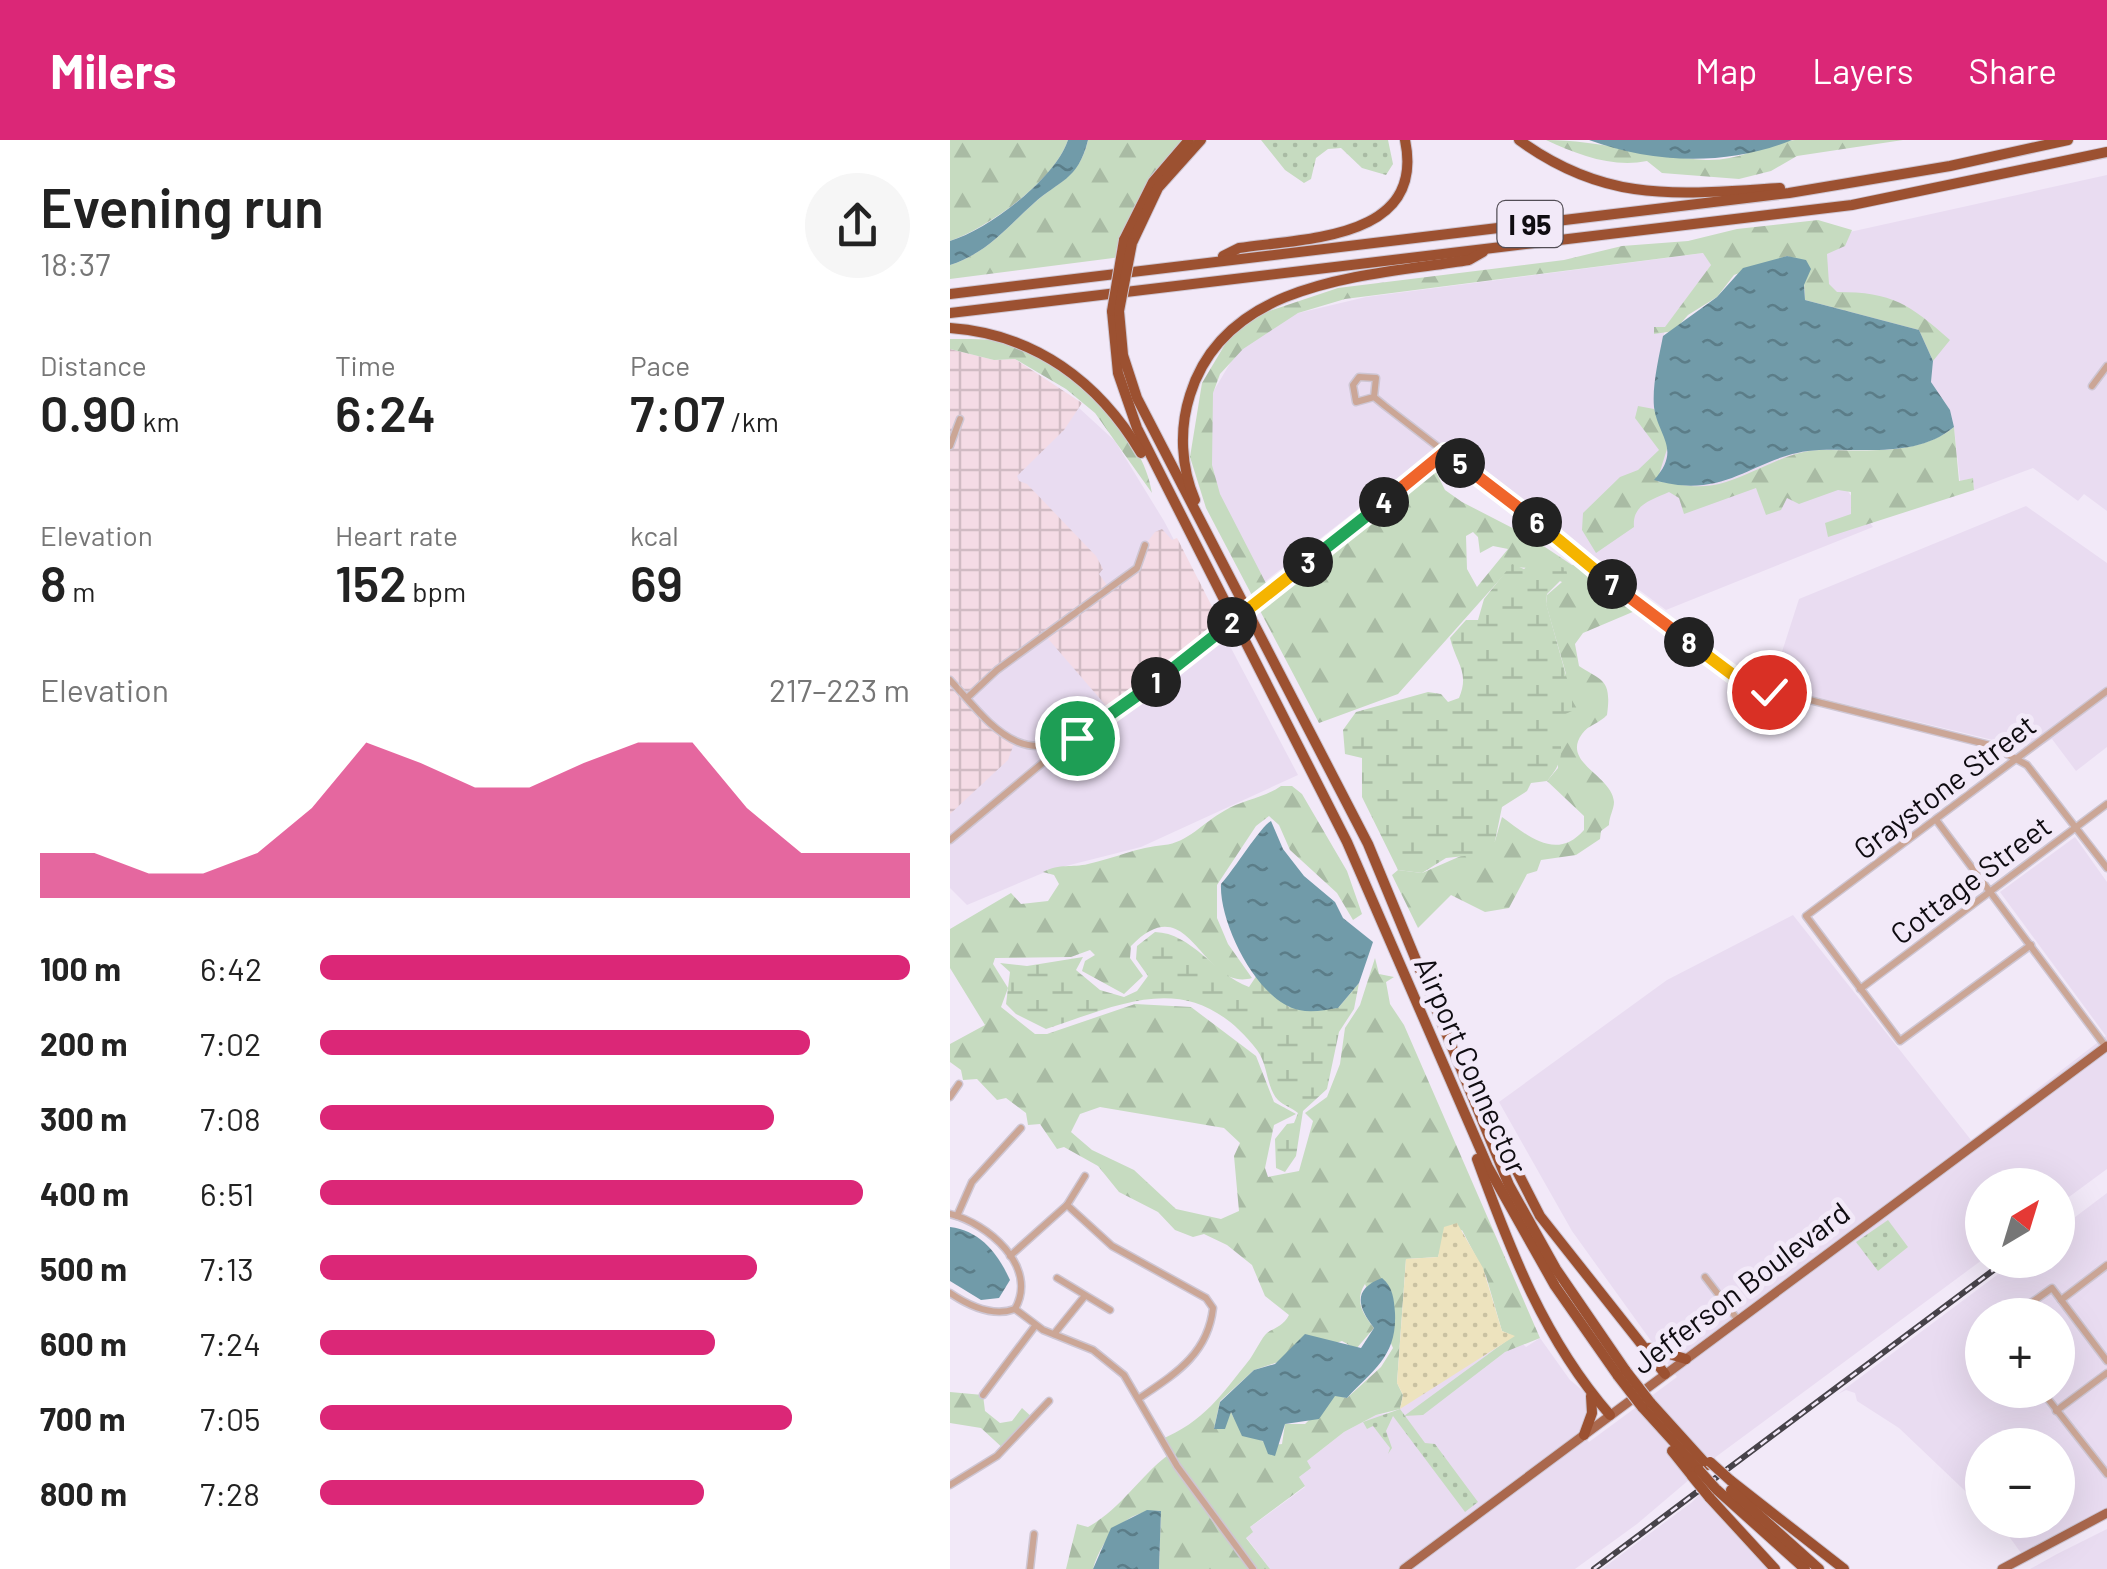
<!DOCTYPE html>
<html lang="en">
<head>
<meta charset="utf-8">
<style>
  :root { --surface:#fff; --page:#f6f6f6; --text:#222; --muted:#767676; --accent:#db2777 }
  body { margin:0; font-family:Barlow,sans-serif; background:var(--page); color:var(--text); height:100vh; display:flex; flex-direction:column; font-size:38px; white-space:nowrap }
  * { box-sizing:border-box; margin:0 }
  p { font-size:32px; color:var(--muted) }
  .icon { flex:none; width:55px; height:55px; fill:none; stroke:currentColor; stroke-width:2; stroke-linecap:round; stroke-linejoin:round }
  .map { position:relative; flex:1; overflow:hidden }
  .drawer { display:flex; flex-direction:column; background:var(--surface); width:950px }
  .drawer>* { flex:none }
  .needle { width:65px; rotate:38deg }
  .controls { position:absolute; left:1015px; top:1028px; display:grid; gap:20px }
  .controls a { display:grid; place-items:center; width:110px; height:110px; border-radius:50%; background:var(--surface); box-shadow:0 10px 40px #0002; font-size:50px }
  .pin { position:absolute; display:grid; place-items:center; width:85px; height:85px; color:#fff; margin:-42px; border:5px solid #fff; border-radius:50%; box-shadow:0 2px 10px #0007 }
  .km { position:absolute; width:50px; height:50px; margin:-25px; border-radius:50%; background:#222; color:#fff; font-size:28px; line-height:50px; text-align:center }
  .round { display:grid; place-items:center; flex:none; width:105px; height:105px; border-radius:52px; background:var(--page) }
  .headline { display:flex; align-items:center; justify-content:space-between; height:170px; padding:0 40px }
  h1 { font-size:55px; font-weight:600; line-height:75px }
  .stats { display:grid; grid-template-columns:repeat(3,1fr); gap:15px; height:170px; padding:10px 40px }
  .stats div { display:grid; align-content:center }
  .stats b { font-size:50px; font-weight:600 }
  .stats small { font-size:28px; font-weight:400 }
  .stats p { font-size:28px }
  .chart { height:280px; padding:20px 40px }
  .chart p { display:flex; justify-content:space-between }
  .chart svg { width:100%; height:180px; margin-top:10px; fill:var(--accent); opacity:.7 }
  ul { padding:0 40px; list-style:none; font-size:32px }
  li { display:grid; grid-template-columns:160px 120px 1fr; align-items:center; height:75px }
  li i { height:25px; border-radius:12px; background:var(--accent) }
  header { display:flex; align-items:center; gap:60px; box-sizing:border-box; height:140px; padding:0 50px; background:var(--accent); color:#fff }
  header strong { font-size:48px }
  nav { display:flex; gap:55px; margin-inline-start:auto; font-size:35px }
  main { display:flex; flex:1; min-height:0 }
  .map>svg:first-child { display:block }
</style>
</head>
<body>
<header>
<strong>Milers</strong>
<nav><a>Map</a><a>Layers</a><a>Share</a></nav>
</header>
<main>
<section class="drawer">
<div class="headline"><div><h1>Evening run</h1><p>18:37</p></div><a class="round"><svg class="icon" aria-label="share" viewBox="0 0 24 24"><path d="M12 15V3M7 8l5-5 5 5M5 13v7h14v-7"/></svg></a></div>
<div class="stats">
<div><p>Distance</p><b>0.90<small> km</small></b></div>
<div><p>Time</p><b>6:24</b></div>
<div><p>Pace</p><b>7:07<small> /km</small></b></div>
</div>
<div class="stats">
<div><p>Elevation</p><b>8<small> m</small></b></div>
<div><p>Heart rate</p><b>152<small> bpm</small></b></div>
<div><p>kcal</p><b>69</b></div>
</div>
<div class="chart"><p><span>Elevation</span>217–223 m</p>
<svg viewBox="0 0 160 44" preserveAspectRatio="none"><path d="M0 44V33L10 33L20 38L30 38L40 33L50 22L60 6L70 11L80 17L90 17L100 11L110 6L120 6L130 22L140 33L150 33L160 33V44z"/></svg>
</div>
<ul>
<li><b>100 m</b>6:42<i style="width:100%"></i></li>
<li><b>200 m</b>7:02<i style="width:83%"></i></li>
<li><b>300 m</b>7:08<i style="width:77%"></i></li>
<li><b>400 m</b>6:51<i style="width:92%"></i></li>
<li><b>500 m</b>7:13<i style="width:74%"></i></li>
<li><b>600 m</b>7:24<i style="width:67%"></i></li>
<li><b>700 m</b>7:05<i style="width:80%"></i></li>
<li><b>800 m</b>7:28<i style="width:65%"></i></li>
</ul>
</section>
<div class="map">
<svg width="1157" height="1429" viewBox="0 0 1157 1429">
  <defs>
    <pattern id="industrial-grid" width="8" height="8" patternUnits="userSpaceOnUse" patternTransform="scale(2.5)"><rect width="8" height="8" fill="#f4dbe5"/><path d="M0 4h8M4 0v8" fill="none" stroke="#d0bbc3"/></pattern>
    <pattern id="grass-dots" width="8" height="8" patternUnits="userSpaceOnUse" patternTransform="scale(2.5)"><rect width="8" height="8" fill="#c6dbc0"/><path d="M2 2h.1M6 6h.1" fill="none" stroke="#a9bba4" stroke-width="1.8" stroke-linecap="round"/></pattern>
    <pattern id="forest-firs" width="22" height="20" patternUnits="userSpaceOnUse" patternTransform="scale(2.5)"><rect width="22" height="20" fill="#c6dbc0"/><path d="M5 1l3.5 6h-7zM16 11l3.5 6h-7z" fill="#a9bba4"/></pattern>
    <pattern id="wetland-marsh" width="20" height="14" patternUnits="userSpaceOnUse" patternTransform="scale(2.5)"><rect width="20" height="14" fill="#c6dbc0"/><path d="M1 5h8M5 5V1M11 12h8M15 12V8" fill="none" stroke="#a9bba4"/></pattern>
    <pattern id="sand-dots" width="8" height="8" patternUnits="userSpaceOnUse" patternTransform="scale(2.5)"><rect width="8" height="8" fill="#ede3be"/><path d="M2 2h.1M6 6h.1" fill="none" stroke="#cac2a2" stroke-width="1.8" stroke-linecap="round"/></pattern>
    <pattern id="water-ripples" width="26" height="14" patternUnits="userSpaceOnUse" patternTransform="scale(2.5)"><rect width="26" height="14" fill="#719ba9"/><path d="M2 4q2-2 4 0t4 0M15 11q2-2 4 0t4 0" fill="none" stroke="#5b7d88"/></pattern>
  </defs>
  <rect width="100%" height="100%" fill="#f2e9f8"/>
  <!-- built -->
  <g fill="#e9dcf1" fill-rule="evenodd">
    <polygon points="1157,35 1157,371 1134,354 1128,361 1083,328 1024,350 1023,338 1010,341 1004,287 1000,270 981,242 983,221 887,168 859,101"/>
    <polygon points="754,113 761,125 715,188 704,253 869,310 923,387 716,470 493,303 304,450 265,382 256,264 289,208 340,175 416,157"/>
    <polygon points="0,215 105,246 165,301 214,381 348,635 191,707 100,730 17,765 0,748"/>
    <polygon points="1076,366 1157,423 1157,607 1126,631 1102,599 1084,610 821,546 849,459"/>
    <polygon points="1125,697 1157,742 1157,1029 1108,1065 1108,1045 1032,1045 1032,1120 767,1316 687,1384 625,1429 320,1429 296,1397 302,1393 299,1388 355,1347 349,1337 357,1321 394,1292 426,1275 442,1273 565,1196 576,1207 590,1198 620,1240 637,1254 640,1266 632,1293 639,1302 727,1237 622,1091 549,962 717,840 843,775 1021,1000 1156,896 1050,752"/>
    <path d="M1157 1053V1375L1074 1417 1047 1380H1108V1305H1032V1367L949 1288 907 1261 905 1253 896 1250 888 1254 1067 1120H1108V1090ZM1032 1175H1108V1250H1032Z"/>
    <polygon points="752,1352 823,1429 652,1429 741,1363"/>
    <polygon points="1157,1389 1157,1429 1080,1429 1107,1414"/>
  </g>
  <!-- industrial -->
  <polygon fill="url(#industrial-grid)" points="0,209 44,220 65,219 132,263 114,290 67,336 69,341 77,344 146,416 153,429 149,434 159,448 187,429 195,405 205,392 212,389 222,400 227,398 273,488 164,575 94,494 18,559 65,601 58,620 0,674"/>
  <!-- grass -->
  <g fill="url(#grass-dots)">
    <polygon points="311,0 438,0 443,24 436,35 412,28 391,8 378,9 366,18 361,39 354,43 335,30"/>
    <polygon points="938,1080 958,1107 928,1131 906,1102"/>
    <polygon points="450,1269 475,1303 485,1304 528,1362 515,1372 443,1276 436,1291 442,1308 438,1314 440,1308 423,1286 417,1289 413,1282"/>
  </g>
  <!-- forest -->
  <g fill="url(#forest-firs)" fill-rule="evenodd">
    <path d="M0 0H118C104 41 39 87 0 101Z"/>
    <path d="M138 0H234C204 34 183 67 166 110L171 117 0 139V125C37 113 55 89 83 64 108 41 129 39 138 0Z"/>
    <path d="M596 0C650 0 701 17 756 20 794 21 813 3 845 0 880 0 918 0 953 0L847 16 821 31 789 39 712 33 697 21C663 28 628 15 596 0Z"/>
    <path d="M868 80 902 90 895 106 877 114 879 144 887 152C943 152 959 164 1000 200L983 221 969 190 855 160 853 122 837 116 784 135 767 157 738 175 724 191 704 194V187H715L761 125 753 113 395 159 348 173 293 209 270 234 263 253 262 325 270 354 321 453 484 328 495 350 512 362 580 397 622 425H639L692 468 633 493 625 504 629 526C652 541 662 539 657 575 650 583 638 585 632 594 611 623 662 635 664 662 664 669 659 677 659 685L651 691 650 699 626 715 591 720 587 731 577 734 559 768 535 772 501 755 468 788 442 735 448 730 472 733 545 701 552 677C577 695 606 722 634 690V676L597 641 608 628V587L616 534 596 464 597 455 612 442 579 428 561 427 448 554 369 583 256 368 240 317 252 243 277 201 304 176 388 148 614 120 672 106 738 101 787 89ZM523 392 528 397 530 413 543 406 558 409 527 447 517 429 516 396Z"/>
    <path d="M0 199C22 199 50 198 70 206 124 227 194 295 202 353L145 273 116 249 65 219 44 220 0 209Z"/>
    <path d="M688 266 704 269 717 295V309L707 341C731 345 752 350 776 342 806 333 839 310 871 310 914 310 969 316 1004 287L1009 341 1023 338 1024 350 878 397 875 383 901 374V352L888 350 849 364 837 358 831 370 816 375 806 348 734 374 729 358 719 352C702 360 682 364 684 387L646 413 632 390 633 373 670 337 688 330 709 310 685 278Z"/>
    <path d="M331 646H342L352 654 397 731 412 774 403 780 387 753 340 710 329 685 319 676 306 686 267 745V778L278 804 302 838C251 853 241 744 181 806L180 818 193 836 174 854 132 831 135 821 145 815 140 810 121 817 45 818 43 824 58 848 51 867 85 894H97L185 864 241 867 306 916 324 962 346 974 324 985 315 1028 318 1037 349 1031 363 981 355 973 377 957 390 924 395 888 410 865 425 818 429 834 444 837 436 842 440 864 454 885 590 1198 555 1212 473 1275 454 1276 563 1196 552 1191 536 1136 512 1090 493 1101 488 1117 456 1119 447 1243 453 1255 450 1269 426 1275 394 1292 357 1321 361 1328 349 1337 355 1346 300 1387 303 1392 296 1398 320 1429H209L211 1371C177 1368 151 1399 143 1429H116L127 1384 138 1387C171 1369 189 1337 218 1315L210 1300C255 1281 271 1255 300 1219 305 1212 312 1197 317 1193 323 1188 333 1187 339 1175L315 1156 302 1125 277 1105 254 1094 243 1097 225 1090 208 1072 169 1052 148 1026 114 1007 107 1009 90 984 78 985 76 973 56 958 47 960 27 939 13 940 11 930 0 922V904L35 885 0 828V789L61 753 71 764 98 761 109 744 104 735 93 732C110 723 122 728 138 724 165 718 188 707 214 705 237 703 254 682 274 671 292 660 314 658 331 646ZM150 967 274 988 290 1003 284 1016 289 1071 271 1079 226 1069 184 1030 142 1010 121 992 130 974ZM415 1144 443 1208 431 1227 397 1258 385 1255 355 1284H335L332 1304C312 1306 288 1290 281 1272L264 1289 270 1261 304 1230 392 1201 406 1209 424 1188C413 1174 404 1161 415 1144Z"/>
    <polygon points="0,1252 33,1255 35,1271 50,1283 62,1281 72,1268 84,1279 56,1311 31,1288 0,1283"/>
  </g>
  <!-- wetland -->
  <g fill="url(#wetland-marsh)">
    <path d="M584 421 616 428 617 434 597 454 596 463 622 557V571L611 576C605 604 622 612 597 641L581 643 577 651 552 667 545 701 533 714 496 718 472 733 448 730 412 657V618L395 614 393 590 406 572 478 552 491 554 498 562 509 558C520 532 506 523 500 498L516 480H528L534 459 562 424 574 429Z"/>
    <path d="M205 792C242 793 264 834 299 847L307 835 339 867 388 868 409 843 404 869 389 892 377 949 353 971 346 1016 335 1032 326 1028 325 999 337 984 344 983 348 973C342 968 333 965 328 960 316 947 318 924 307 910 243 828 179 861 96 889L66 874 56 864 60 832 50 823 77 826 133 817 126 830 150 850 174 857 187 851 198 836 186 819 187 806Z"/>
  </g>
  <!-- sand -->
  <polygon fill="url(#sand-dots)" points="507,1083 533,1128 552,1191 565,1196 450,1269 453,1255 447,1243 456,1119 488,1117 494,1087"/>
  <!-- water -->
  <g fill="url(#water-ripples)">
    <path d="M118 0H138C128 41 109 40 83 64 55 89 37 113 0 125V101C39 89 105 39 118 0Z"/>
    <path d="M639 0H842C778 26 704 24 639 0Z"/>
    <path d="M837 116 856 120 861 129 854 145 855 160 969 190 983 221 981 242 1000 270 1004 287C967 318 914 308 869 310 805 313 779 362 704 340 732 309 708 297 704 267 702 245 709 217 713 196L767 157 793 128Z"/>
    <path d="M321 681 333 709 354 736 385 762 393 778 423 802 409 843 388 868C375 870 362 873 349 870 307 861 269 783 271 744 284 730 310 687 321 681Z"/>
    <path d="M0 1087C31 1091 48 1114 60 1140L49 1158 31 1160 0 1141Z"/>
    <path d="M432 1138C443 1147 444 1159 445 1173 447 1216 424 1229 397 1258L385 1256 369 1279 335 1284 325 1316 318 1314 313 1301 292 1296 281 1272 275 1289H264L270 1262 304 1230 325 1224 355 1194 411 1208 424 1188C407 1166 403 1149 432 1138Z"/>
    <polygon points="197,1370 211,1371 209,1429 143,1429 161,1388"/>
  </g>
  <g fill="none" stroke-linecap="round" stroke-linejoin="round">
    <!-- minor casing -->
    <g stroke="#cec6d3" stroke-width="9">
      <g id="minor">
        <polyline points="1142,246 1157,226"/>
        <polyline points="424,257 406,262 403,245 409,237 426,238 424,257 435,266 795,544 1040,605 1077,625 1157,728"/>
        <polyline points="0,306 10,279"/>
        <polyline points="310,461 495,313"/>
        <path d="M0 540C20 561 41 591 68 602 126 627 225 527 270 492"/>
        <polyline points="17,558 47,530 187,428 195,405"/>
        <polyline points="987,681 1156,907"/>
        <polyline points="0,700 114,605"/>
        <polyline points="1081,805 950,901 856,776 1157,551"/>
        <polyline points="910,849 1157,664"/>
        <polyline points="0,957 9,944"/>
        <polyline points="117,1065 135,1036"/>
        <path d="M0 1074C37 1083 89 1126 65 1169"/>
        <polyline points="7,1076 22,1042 71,988"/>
        <path d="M60 1116 117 1065 162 1106 256 1158 263 1168C258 1214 225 1234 191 1257"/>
        <polyline points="755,1137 788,1180"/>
        <polyline points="107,1138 160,1170"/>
        <path d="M0 1153C19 1166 43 1177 65 1169"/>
        <polyline points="1111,1160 1157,1125"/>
        <polyline points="65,1169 93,1190 143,1210 174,1235 227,1326 303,1429"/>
        <polyline points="1064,1175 1102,1148 1157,1221"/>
        <polyline points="104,1194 134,1157"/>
        <polyline points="1091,1250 1157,1334"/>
        <polyline points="33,1255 85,1186"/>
        <polyline points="1106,1271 1157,1233"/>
        <polyline points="0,1345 47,1316 99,1261"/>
        <polyline points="80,1429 84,1394"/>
      </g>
    </g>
    <!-- major casing -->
    <g stroke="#cec6d3" stroke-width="11">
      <g id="major">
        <polyline points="454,1429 1157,906"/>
        <polyline points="1052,1429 1157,1373"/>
      </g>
    </g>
    <!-- highway casing -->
    <g stroke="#cec6d3" stroke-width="12">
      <g id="highway">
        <path d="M569 0C657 64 727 54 830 48"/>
        <polyline points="174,100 203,42 239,0"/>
        <polyline points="182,103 208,48 251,0"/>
        <path d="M273 116 289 108C355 98 476 100 455 0"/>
        <polyline points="0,154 839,53 1000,26 1118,0"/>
        <polyline points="162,171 168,233 187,288 397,702 538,1027 605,1146 668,1236"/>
        <polyline points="169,171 173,215 187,258 418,704 559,1045 606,1129 676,1231"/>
        <polyline points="0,173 902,65 1157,12"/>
        <path d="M0 188C85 194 149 242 191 313"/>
        <path d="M245 360C231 327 229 289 240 255 276 138 420 136 519 120L533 112"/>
        <polyline points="523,945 590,1076 715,1234"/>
        <path d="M527 1019C561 1112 594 1199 660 1275"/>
        <polyline points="699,1208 736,1219"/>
        <polyline points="700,1262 757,1325"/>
        <polyline points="692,1267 749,1330"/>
        <polyline points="634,1295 642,1273 641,1256"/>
        <polyline points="722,1311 742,1336"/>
        <polyline points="780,1340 894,1429"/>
        <polyline points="766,1349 855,1429"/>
        <polyline points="781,1350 869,1429"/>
        <polyline points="759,1357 825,1429"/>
      </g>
    </g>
    <!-- minor -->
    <use href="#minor" stroke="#cba696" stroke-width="6"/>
    <!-- major -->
    <use href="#major" stroke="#aa684d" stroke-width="9"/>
    <!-- highway -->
    <use href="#highway" stroke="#9c5131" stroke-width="10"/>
    <!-- rail casing -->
    <g stroke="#47434a" stroke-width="6">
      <polyline id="rail" points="644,1429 1057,1120"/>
    </g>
    <!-- rail -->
    <use href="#rail" stroke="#f2e9f8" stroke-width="2.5" stroke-dasharray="8" stroke-linecap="butt"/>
    <!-- minor-bridge casing -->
    <g stroke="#cec6d3" stroke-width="9" stroke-linecap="butt">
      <polyline id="minor-bridge" points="270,492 310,461"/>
    </g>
    <!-- highway-bridge casing -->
    <g stroke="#cec6d3" stroke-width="12" stroke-linecap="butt">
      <g id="highway-bridge">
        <polyline points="162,171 174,100"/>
        <polyline points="169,171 182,103"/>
        <polyline points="676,1231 700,1262"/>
        <polyline points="668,1236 692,1267"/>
        <polyline points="760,1322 780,1340"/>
        <polyline points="749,1330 766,1349"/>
        <polyline points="742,1336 759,1357"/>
      </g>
    </g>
    <!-- minor-bridge -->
    <use href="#minor-bridge" stroke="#cba696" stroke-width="6"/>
    <!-- highway-bridge -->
    <use href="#highway-bridge" stroke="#9c5131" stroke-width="10"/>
  </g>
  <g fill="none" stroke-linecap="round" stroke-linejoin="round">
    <!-- split-1 casing -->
    <g stroke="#fff" stroke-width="20">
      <polyline id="split-1" points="127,598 206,542"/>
    </g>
    <!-- split-2 casing -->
    <g stroke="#fff" stroke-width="20">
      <polyline id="split-2" points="206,542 282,482"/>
    </g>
    <!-- split-3 casing -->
    <g stroke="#fff" stroke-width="20">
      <polyline id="split-3" points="282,482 358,422"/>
    </g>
    <!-- split-4 casing -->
    <g stroke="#fff" stroke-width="20">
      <polyline id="split-4" points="358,422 434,362"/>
    </g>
    <!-- split-5 casing -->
    <g stroke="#fff" stroke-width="20">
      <polyline id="split-5" points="434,362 495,312 510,323"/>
    </g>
    <!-- split-6 casing -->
    <g stroke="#fff" stroke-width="20">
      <polyline id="split-6" points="510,323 587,382"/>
    </g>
    <!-- split-7 casing -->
    <g stroke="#fff" stroke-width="20">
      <polyline id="split-7" points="587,382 662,444"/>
    </g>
    <!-- split-8 casing -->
    <g stroke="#fff" stroke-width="20">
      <polyline id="split-8" points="662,444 739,502"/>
    </g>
    <!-- split-9 casing -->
    <g stroke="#fff" stroke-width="20">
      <polyline id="split-9" points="739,502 791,541 819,552"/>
    </g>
    <!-- split-1 -->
    <use href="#split-1" stroke="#22a559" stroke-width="12"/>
    <!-- split-2 -->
    <use href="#split-2" stroke="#22a559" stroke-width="12"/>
    <!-- split-3 -->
    <use href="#split-3" stroke="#f5b400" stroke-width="12"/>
    <!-- split-4 -->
    <use href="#split-4" stroke="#22a559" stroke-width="12"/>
    <!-- split-5 -->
    <use href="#split-5" stroke="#f0652b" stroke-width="12"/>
    <!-- split-6 -->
    <use href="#split-6" stroke="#f0652b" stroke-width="12"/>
    <!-- split-7 -->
    <use href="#split-7" stroke="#f5b400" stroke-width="12"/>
    <!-- split-8 -->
    <use href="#split-8" stroke="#f0652b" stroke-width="12"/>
    <!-- split-9 -->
    <use href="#split-9" stroke="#f5b400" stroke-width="12"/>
  </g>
  <g text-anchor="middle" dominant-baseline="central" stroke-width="10" stroke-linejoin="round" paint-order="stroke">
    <!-- shield labels -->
    <rect fill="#f2e9f8" stroke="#534e56" stroke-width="2.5" x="547.5" y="61" width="65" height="46" rx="8"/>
    <g font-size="28" font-weight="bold" fill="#0f0c11">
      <text x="580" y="84">I 95</text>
    </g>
    <!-- street labels -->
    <g font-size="30" fill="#0f0c11" stroke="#f2e9f8">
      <text transform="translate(994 646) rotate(-37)">Graystone Street</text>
      <text transform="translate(1020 739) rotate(-37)">Cottage Street</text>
      <text transform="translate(522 925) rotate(66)">Airport Connector</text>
      <text transform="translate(790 1147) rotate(-37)">Jefferson Boulevard</text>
    </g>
  </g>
</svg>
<div class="controls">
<a><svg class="needle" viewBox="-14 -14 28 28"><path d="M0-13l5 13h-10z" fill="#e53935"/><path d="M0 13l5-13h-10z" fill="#767676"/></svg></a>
<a>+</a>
<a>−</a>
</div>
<div class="pin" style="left:127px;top:598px;background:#1e9e55"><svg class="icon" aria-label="arrive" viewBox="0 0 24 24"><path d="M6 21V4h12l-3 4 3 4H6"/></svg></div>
<div class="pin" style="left:819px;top:552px;background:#d93025"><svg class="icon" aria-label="check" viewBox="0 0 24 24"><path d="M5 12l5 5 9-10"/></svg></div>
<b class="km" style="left:206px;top:542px">1</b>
<b class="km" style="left:282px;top:482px">2</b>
<b class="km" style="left:358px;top:422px">3</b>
<b class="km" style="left:434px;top:362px">4</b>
<b class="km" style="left:510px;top:323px">5</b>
<b class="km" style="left:587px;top:382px">6</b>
<b class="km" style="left:662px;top:444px">7</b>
<b class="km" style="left:739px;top:502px">8</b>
</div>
</main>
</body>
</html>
